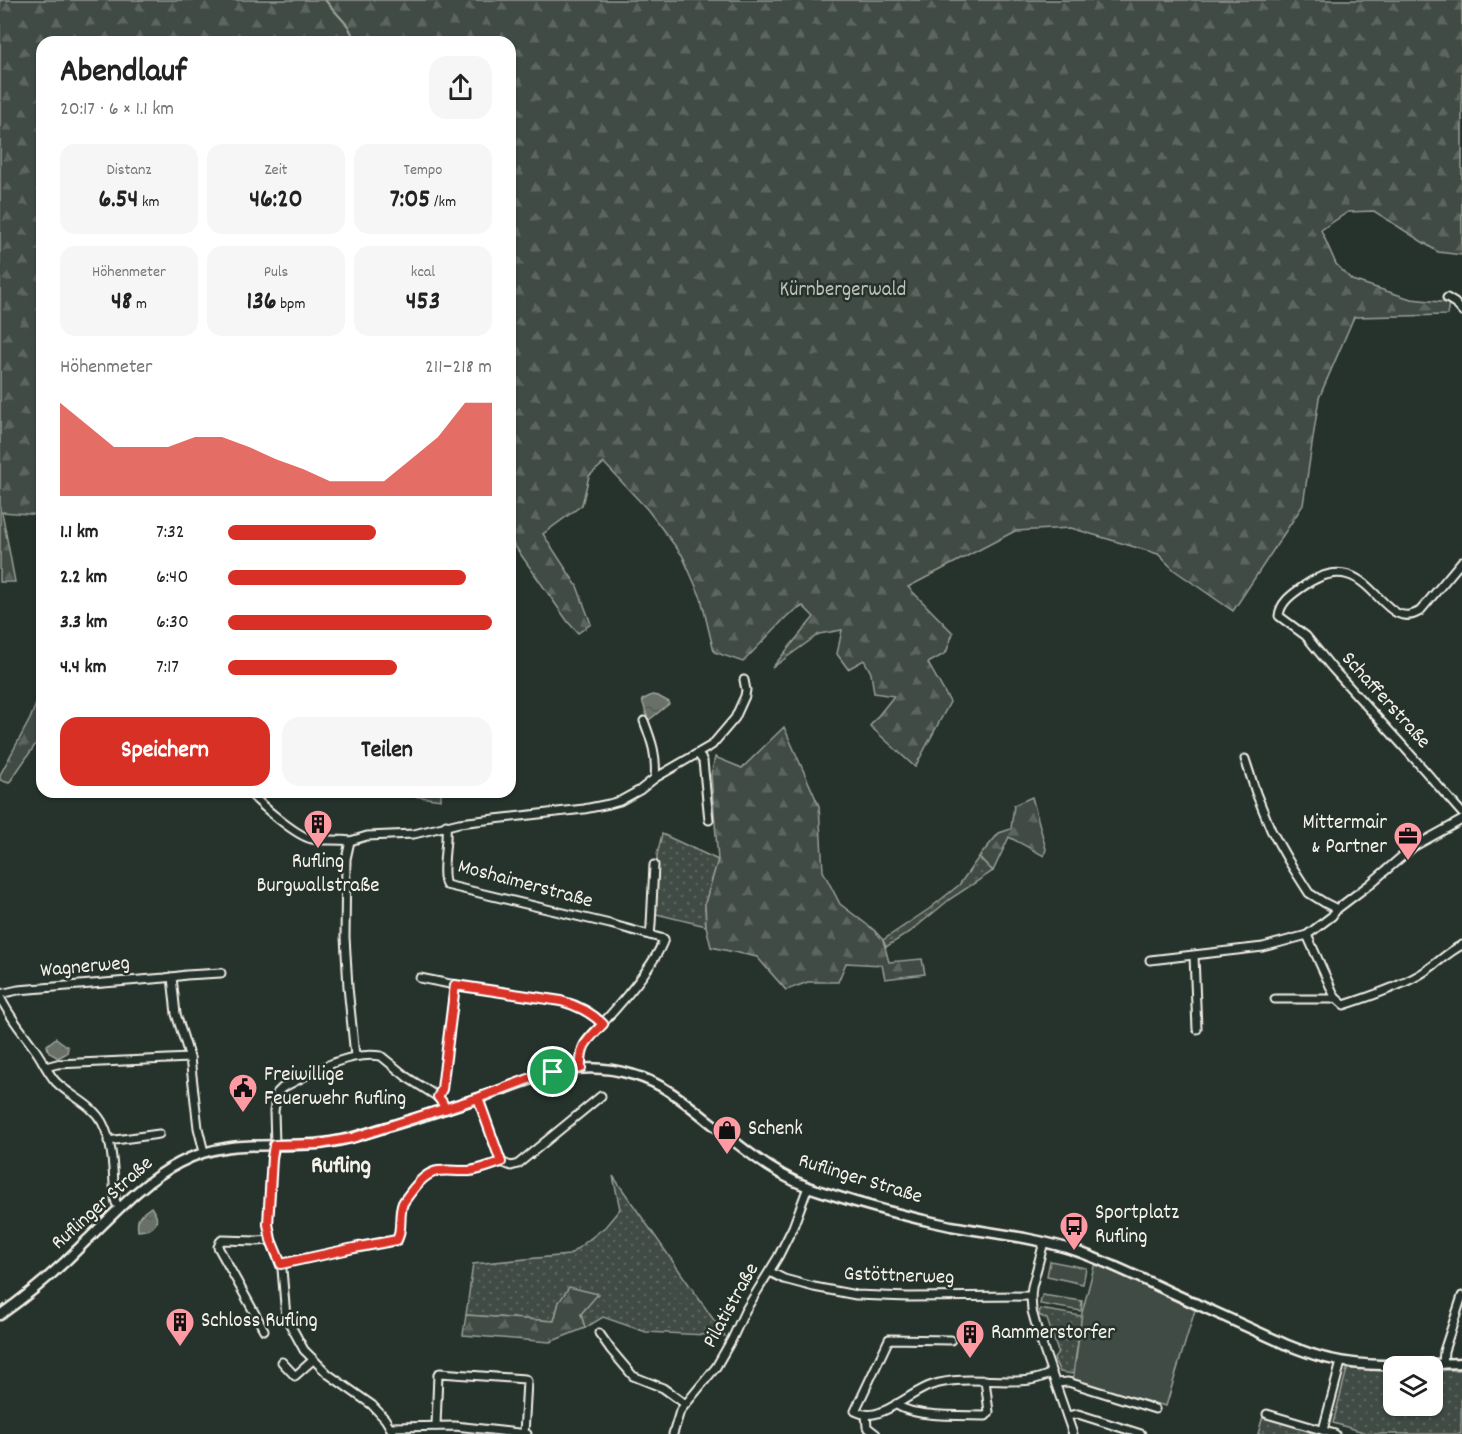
<!DOCTYPE html>
<html lang="de">
<head>
<meta charset="utf-8">
<style>
  :root { --surface:#fff; --page:#f6f6f6; --text:#222; --muted:#767676; --accent:#d93025 }
  body { margin:0; font-family:Dekko,sans-serif; background:var(--page); color:var(--text); height:100vh; display:flex; flex-direction:column; font-size:22px; white-space:nowrap }
  * { box-sizing:border-box; margin:0 }
  p { font-size:20px; color:var(--muted) }
  .icon { flex:none; width:33px; height:33px; fill:none; stroke:currentColor; stroke-width:2; stroke-linecap:round; stroke-linejoin:round }
  .map { position:relative; flex:1; overflow:hidden }
  .details { position:absolute; left:36px; top:36px; width:480px; height:762px; display:flex; flex-direction:column; background:var(--surface); border-radius:18px; box-shadow:0 2px 4px #0004 }
  .details>* { flex:none }
  .tools { position:absolute; left:1383px; top:1356px; display:grid; gap:12px }
  .tools a { display:grid; place-items:center; width:60px; height:60px; border-radius:12px; background:var(--surface); box-shadow:0 2px 4px #0004; font-size:30px }
  .pin { position:absolute; display:grid; place-items:center; width:51px; height:51px; color:#fff; margin:-26px; border:3px solid #fff; border-radius:50%; box-shadow:0 2px 6px #0007 }
  .round { display:grid; place-items:center; flex:none; width:63px; height:63px; border-radius:18px; background:var(--page) }
  .head { display:flex; align-items:center; justify-content:space-between; height:102px; padding:0 24px }
  h1 { font-size:33px; font-weight:700; line-height:45px }
  .figures { display:grid; grid-template-columns:repeat(3,1fr); gap:9px; height:102px; padding:6px 24px }
  .figures div { display:grid; align-content:center; border-radius:15px; background:var(--page); text-align:center }
  .figures b { font-size:26px; font-weight:700 }
  .figures small { font-size:16px; font-weight:400 }
  .figures p { font-size:16px }
  .chart { height:168px; padding:12px 24px }
  .chart p { display:flex; justify-content:space-between }
  .chart svg { width:100%; height:108px; margin-top:6px; fill:var(--accent); opacity:.7 }
  .action { display:flex; gap:12px; margin-top:auto; padding:12px 24px }
  .action a { flex:1; height:69px; border-radius:18px; background:var(--accent); color:#fff; font-size:24px; font-weight:700; line-height:69px; text-align:center }
  .action a+a { background:var(--page); color:var(--text) }
  ul { padding:0 24px; list-style:none; font-size:20px }
  li { display:grid; grid-template-columns:96px 72px 1fr; align-items:center; height:45px }
  li i { height:15px; border-radius:8px; background:var(--accent) }
  .map>svg:first-child { display:block }
</style>
</head>
<body>
<div class="map">
<svg width="1462" height="1434" viewBox="0 0 1462 1434">
  <defs>
    <pattern id="green-dots" width="8" height="8" patternUnits="userSpaceOnUse" patternTransform="scale(1.5)"><rect width="8" height="8" fill="#414b45"/><path d="M2 2h.1M6 6h.1" fill="none" stroke="#5d6560" stroke-width="1.8" stroke-linecap="round"/></pattern>
    <pattern id="forest-firs" width="22" height="20" patternUnits="userSpaceOnUse" patternTransform="scale(1.5)"><rect width="22" height="20" fill="#414b45"/><path d="M5 1l3.5 6h-7zM16 11l3.5 6h-7z" fill="#5d6560"/></pattern>
    <pattern id="water-ripples" width="26" height="14" patternUnits="userSpaceOnUse" patternTransform="scale(1.5)"><rect width="26" height="14" fill="#676f68"/><path d="M2 4q2-2 4 0t4 0M15 11q2-2 4 0t4 0" fill="none" stroke="#565a55"/></pattern>
  </defs>
  <rect width="100%" height="100%" fill="#26332d"/>
  <filter id="ink" filterUnits="userSpaceOnUse"><feTurbulence type="fractalNoise" baseFrequency=".0167" numOctaves="2"/><feDisplacementMap in="SourceGraphic" scale="12" xChannelSelector="R" yChannelSelector="G"/><feConvolveMatrix kernelMatrix="1 2 1 2 8 2 1 2 1" color-interpolation-filters="sRGB"/></filter>
  <g filter="url(#ink)">
    <!-- green -->
    <g fill="url(#green-dots)" stroke="#9a9e96" stroke-width="1.5">
      <polygon points="662,834 718,860 705,903 706,926 656,914 657,855"/>
      <polygon points="979,857 993,871 950,899 910,932 886,947 883,940 929,909 959,885"/>
      <polygon points="613,1176 725,1336 646,1332 603,1317 585,1328 581,1314 559,1302 554,1321 466,1315 473,1264 569,1255 605,1227 620,1209"/>
      <polygon points="1040,1309 1082,1316 1073,1374 1060,1372 1054,1359 1058,1352 1047,1319 1039,1315"/>
      <polygon points="1347,1369 1393,1370 1394,1406 1432,1406 1433,1370 1462,1370 1461,1434 1370,1434 1333,1423"/>
      <polygon points="1263,1416 1312,1431 1309,1434 1258,1434"/>
    </g>
    <!-- forest -->
    <g fill="url(#forest-firs)" stroke="#9a9e96" stroke-width="1.5">
      <polygon points="0,0 1462,0 1462,255 1438,252 1374,211 1348,212 1321,230 1336,264 1352,280 1411,299 1449,303 1447,315 1354,317 1319,398 1303,505 1233,611 1174,570 1158,554 1071,528 1015,531 908,587 953,633 946,653 928,663 950,702 915,767 870,726 894,696 874,693 871,673 864,660 848,669 837,654 842,630 819,634 772,668 814,617 803,606 788,615 743,662 714,652 701,598 682,555 647,509 604,463 589,476 582,505 543,534 577,586 591,624 578,633 568,622 510,539 510,42 42,42 42,515 2,512 15,582 0,582"/>
      <polygon points="42,689 42,735 9,783 0,780 0,775 30,719"/>
      <polygon points="784,727 819,806 823,871 840,904 874,930 883,940 889,962 922,959 925,974 885,979 882,965 846,963 838,982 808,982 786,990 757,957 711,947 706,926 705,903 718,860 711,775 715,757 742,768"/>
      <polygon points="384,792 441,792 441,800"/>
      <polygon points="1032,797 1046,849 1044,856 1009,837 993,871 979,857 999,833 1011,829 1014,805"/>
      <polygon points="569,1287 598,1294 581,1314 585,1328 550,1342 463,1335 466,1315 554,1321 559,1302"/>
    </g>
    <!-- pitch -->
    <g fill="#414b45" stroke="#9a9e96" stroke-width="1.5">
      <polygon points="1050,1261 1086,1268 1083,1284 1047,1276"/>
      <polygon points="1095,1263 1195,1310 1166,1406 1073,1382 1082,1313"/>
      <polygon points="1042,1295 1082,1301 1081,1311 1040,1304"/>
    </g>
    <!-- water -->
    <g fill="url(#water-ripples)" stroke="#9fa39b" stroke-width="1.5">
      <polygon points="652,695 658,696 669,702 669,704 649,720 648,719 642,700"/>
      <path d="M56 1038 68 1047 67 1053 58 1058C52 1054 47 1053 47 1045Z"/>
      <path d="M151 1207C163 1222 154 1230 138 1231 136 1217 140 1215 151 1207Z"/>
    </g>
    <g fill="none" stroke-linecap="round" stroke-linejoin="round">
      <!-- stream -->
      <g stroke="#9fa39b" stroke-width="2">
        <polyline points="325,0 348,26 356,42"/>
        <polyline points="255,792 278,814 296,827"/>
      </g>
      <!-- minor casing -->
      <g stroke="#f4f1e8" stroke-width="11">
        <g id="minor">
          <polyline points="1447,298 1455,303 1462,311"/>
          <path d="M1462 561 1420 611C1379 637 1371 537 1301 588 1291 595 1280 603 1279 616L1306 636 1332 668 1403 746 1462 813"/>
          <path d="M644 721C652 742 657 756 655 778"/>
          <polyline points="698,754 703,761 709,820"/>
          <polyline points="1245,759 1256,793 1271,830 1288,860 1309,893 1325,903 1337,909"/>
          <path d="M249 792C261 805 296 836 312 839 325 841 337 839 350 841L346 859 345 937 348 987 355 1056"/>
          <path d="M446 825C448 842 440 872 446 885L610 924 664 939C655 965 621 1003 603 1023 597 1030 589 1037 584 1045 580 1052 581 1060 581 1068"/>
          <polyline points="350,841 367,836 414,834 459,823 584,809 609,804 620,801 640,790 655,778 712,745 735,718 745,696 746,690 744,680"/>
          <polyline points="650,935 651,925 654,865"/>
          <path d="M1307 935 1335 997 1344 1005C1369 997 1396 988 1419 975 1435 966 1446 953 1462 945"/>
          <polyline points="1194,956 1197,1029"/>
          <polyline points="1150,960 1263,947 1307,935 1332,916 1337,909 1370,884 1413,847 1462,820"/>
          <polyline points="172,977 176,1014 190,1058 198,1128 204,1152"/>
          <path d="M420 978 455 985 561 1001C576 1005 592 1013 603 1024"/>
          <polyline points="0,994 18,990 165,978 186,975 221,973"/>
          <path d="M0 997C10 1018 23 1032 36 1051 43 1061 48 1073 56 1082 70 1096 92 1104 102 1122 114 1144 113 1175 115 1199L116 1203 120 1207"/>
          <polyline points="1275,999 1332,999 1335,997"/>
          <polyline points="46,1067 57,1064 190,1058"/>
          <polyline points="445,1109 442,1102 438,1097 442,1089 455,985"/>
          <polyline points="108,1141 159,1134"/>
          <polyline points="501,1162 511,1166 518,1164 601,1096"/>
          <polyline points="1044,1242 1032,1287 1031,1296 1032,1311 1039,1336 1073,1434"/>
          <path d="M281 1264 354 1248 397 1240C403 1228 398 1215 403 1203 406 1198 410 1193 414 1188 433 1164 443 1172 469 1171 480 1170 491 1165 501 1162L478 1098"/>
          <polyline points="770,1272 784,1279 814,1287 856,1295 908,1297 1031,1296"/>
          <polyline points="264,1330 218,1247 220,1242 222,1240 257,1241 271,1240"/>
          <polyline points="599,1333 611,1350 633,1376 663,1388 685,1404"/>
          <path d="M951 1340 889 1339 855 1411C858 1412 861 1414 864 1414 883 1419 912 1391 932 1385 964 1375 997 1384 1030 1380 1038 1379 1045 1376 1052 1373"/>
          <polyline points="282,1362 295,1376 313,1360"/>
          <polyline points="1443,1364 1444,1351 1462,1296"/>
          <polyline points="1056,1383 1068,1382 1155,1409"/>
          <path d="M896 1404C911 1418 966 1415 986 1416L989 1412 985 1380"/>
          <polyline points="1267,1414 1335,1434"/>
          <polyline points="866,1415 867,1427 876,1434"/>
          <polyline points="1067,1416 1078,1414 1141,1434"/>
          <polyline points="436,1426 438,1374 440,1373 525,1379 527,1381 524,1434"/>
          <polyline points="390,1427 455,1426 527,1434"/>
          <polyline points="1323,1430 1341,1362"/>
          <path d="M394 1434 385 1419 372 1405 328 1374 304 1350 286 1317 282 1269 271 1240 268 1224 272 1158 275 1145 274 1111 277 1093 282 1088C312 1073 346 1051 381 1056L408 1078 438 1097"/>
          <polyline points="673,1434 680,1411 716,1367 732,1339 745,1311 778,1257 793,1227 808,1187"/>
        </g>
      </g>
      <!-- tertiary casing -->
      <g stroke="#f4f1e8" stroke-width="13">
        <path id="tertiary" d="M0 1315C31 1293 60 1268 86 1241 115 1213 142 1182 179 1163 232 1135 278 1151 332 1142 351 1139 369 1132 387 1127 419 1118 451 1107 482 1097 536 1078 576 1057 634 1075 662 1083 684 1101 706 1119 742 1147 776 1178 820 1191 863 1205 907 1217 951 1226 991 1233 1031 1237 1070 1249 1104 1260 1136 1276 1168 1291 1207 1309 1246 1326 1285 1344 1300 1350 1315 1356 1330 1359 1372 1369 1419 1364 1462 1363"/>
      </g>
      <!-- minor -->
      <use href="#minor" stroke="#26332d" stroke-width="7"/>
      <!-- tertiary -->
      <use href="#tertiary" stroke="#26332d" stroke-width="8"/>
    </g>
  </g>
  <g fill="none" stroke-linecap="round" stroke-linejoin="round" filter="url(#ink)">
    <!-- route casing -->
    <g stroke="#fff" stroke-width="12">
      <path id="route" d="M553 1072 534 1077 478 1098 352 1138 320 1144 274 1145 272 1158 268 1224 271 1240 281 1264 354 1248 397 1240C403 1228 398 1215 403 1203 406 1198 410 1193 414 1188 433 1164 443 1172 469 1171 480 1170 491 1165 501 1162L478 1098 445 1109 442 1102 438 1097 442 1089 455 985 561 1001C576 1005 592 1013 603 1024 588 1040 580 1044 581 1068L553 1072"/>
    </g>
    <!-- route -->
    <use href="#route" stroke="#d93025" stroke-width="8"/>
  </g>
  <!-- icons -->
  <defs>
    <g id="building-pin" transform="scale(1.5)"><path d="M0 17L-7.5 6A9.5 9.5 0 1 1 7.5 6Z" fill="#ff9aa2" stroke="#26332d"/><path d="M-4-6H4V6H1V3H-1V6H-4ZM-2.5-4.3h1.7v1.8h-1.7ZM.8-4.3h1.7v1.8H.8ZM-2.5-1h1.7V.8h-1.7ZM.8-1h1.7V.8H.8Z" fill="#111"/></g>
    <g id="office-pin" transform="scale(1.5)"><path d="M0 17L-7.5 6A9.5 9.5 0 1 1 7.5 6Z" fill="#ff9aa2" stroke="#26332d"/><path d="M-6-3h4V-5.5h4V-3h4V5H-6ZM-1-4.5V-3h2v-1.5ZM-6 0V1H6V0Z" fill="#111"/></g>
    <g id="civic-pin" transform="scale(1.5)"><path d="M0 17L-7.5 6A9.5 9.5 0 1 1 7.5 6Z" fill="#ff9aa2" stroke="#26332d"/><path d="M-.6-6.5H3V-4.5H.6V-3L4-1V1h2V6H-6V1h2V-1L-.6-3ZM-1.2 2.5V6h2.4V2.5Z" fill="#111"/></g>
    <g id="shop-pin" transform="scale(1.5)"><path d="M0 17L-7.5 6A9.5 9.5 0 1 1 7.5 6Z" fill="#ff9aa2" stroke="#26332d"/><path d="M-5-2.5h2.3a2.7 3.5 0 0 1 5.4 0H5L5.5 6h-11ZM-1.5-2.5h3a1.5 2.3 0 0 0-3 0Z" fill="#111"/></g>
    <g id="bus-pin" transform="scale(1.5)"><path d="M0 17L-7.5 6A9.5 9.5 0 1 1 7.5 6Z" fill="#ff9aa2" stroke="#26332d"/><path d="M-5-6H5V4H4V6H2V4H-2V6H-4V4H-5ZM-3.5-4V0h7V-4ZM-3.5 1.2v1.5H-2V1.2ZM2 1.2v1.5H3.5V1.2Z" fill="#111"/></g>
  </defs>
  <g fill-rule="evenodd">
    <use href="#building-pin" x="318" y="824"/>
    <use href="#office-pin" x="1408" y="836"/>
    <use href="#civic-pin" x="243" y="1088"/>
    <use href="#shop-pin" x="727" y="1130"/>
    <use href="#bus-pin" x="1074" y="1226"/>
    <use href="#building-pin" x="180" y="1322"/>
    <use href="#building-pin" x="970" y="1334"/>
  </g>
  <g text-anchor="middle" dominant-baseline="central" stroke-width="5" stroke-linejoin="round" paint-order="stroke">
    <!-- park labels -->
    <g font-size="21" fill="#bebfb7" stroke="#26332d">
      <text x="843" y="291">Kürnbergerwald</text>
    </g>
    <!-- street labels -->
    <g font-size="21" fill="#f4f1e8" stroke="#26332d">
      <text transform="translate(1385 701) rotate(48)">Schafferstraße</text>
      <text transform="translate(525 885) rotate(15)">Moshaimerstraße</text>
      <text transform="translate(85 968) rotate(-5)">Wagnerweg</text>
      <text transform="translate(860 1180) rotate(17)">Ruflinger Straße</text>
      <text transform="translate(103 1204) rotate(-42)">Ruflinger Straße</text>
      <text transform="translate(899 1277) rotate(2)">Gstöttnerweg</text>
      <text transform="translate(732 1306) rotate(-61)">Pilatistraße</text>
    </g>
    <!-- poi labels -->
    <g font-size="21" fill="#f4f1e8" stroke="#26332d" text-anchor="start">
      <text x="1387" y="824" text-anchor="end">Mittermair<tspan x="1387" dy="24">&amp; Partner</tspan></text>
      <text x="318" y="863" text-anchor="middle">Rufling<tspan x="318" dy="24">Burgwallstraße</tspan></text>
      <text x="264" y="1076">Freiwillige<tspan x="264" dy="24">Feuerwehr Rufling</tspan></text>
      <text x="748" y="1130">Schenk</text>
      <text x="1095" y="1214">Sportplatz<tspan x="1095" dy="24">Rufling</tspan></text>
      <text x="201" y="1322">Schloss Rufling</text>
      <text x="991" y="1334">Rammerstorfer</text>
    </g>
    <!-- quarter labels -->
    <g font-size="24" font-weight="bold" fill="#f4f1e8" stroke="#26332d">
      <text x="341" y="1167">Rufling</text>
    </g>
  </g>
</svg>
<div class="tools">
<a><svg class="icon" aria-label="layers" viewBox="0 0 24 24"><path d="M12 4l9 5-9 5-9-5zM3 14l9 5 9-5"/></svg></a>
</div>
<div class="pin" style="left:553px;top:1072px;background:#1e9e55"><svg class="icon" aria-label="arrive" viewBox="0 0 24 24"><path d="M6 21V4h12l-3 4 3 4H6"/></svg></div>
<section class="details">
<div class="head"><div><h1>Abendlauf</h1><p>20:17 · 6 × 1.1 km</p></div><a class="round"><svg class="icon" aria-label="share" viewBox="0 0 24 24"><path d="M12 15V3M7 8l5-5 5 5M5 13v7h14v-7"/></svg></a></div>
<div class="figures">
<div><p>Distanz</p><b>6.54<small> km</small></b></div>
<div><p>Zeit</p><b>46:20</b></div>
<div><p>Tempo</p><b>7:05<small> /km</small></b></div>
</div>
<div class="figures">
<div><p>Höhenmeter</p><b>48<small> m</small></b></div>
<div><p>Puls</p><b>136<small> bpm</small></b></div>
<div><p>kcal</p><b>453</b></div>
</div>
<div class="chart"><p><span>Höhenmeter</span>211–218 m</p>
<svg viewBox="0 0 160 44" preserveAspectRatio="none"><path d="M0 44V6L10 15L20 24L30 24L40 24L50 20L60 20L70 24L80 29L90 33L100 38L110 38L120 38L130 29L140 20L150 6L160 6V44z"/></svg>
</div>
<ul>
<li><b>1.1 km</b>7:32<i style="width:56%"></i></li>
<li><b>2.2 km</b>6:40<i style="width:90%"></i></li>
<li><b>3.3 km</b>6:30<i style="width:100%"></i></li>
<li><b>4.4 km</b>7:17<i style="width:64%"></i></li>
</ul>
<div class="action"><a>Speichern</a><a>Teilen</a></div>
</section>
</div>
</body>
</html>
